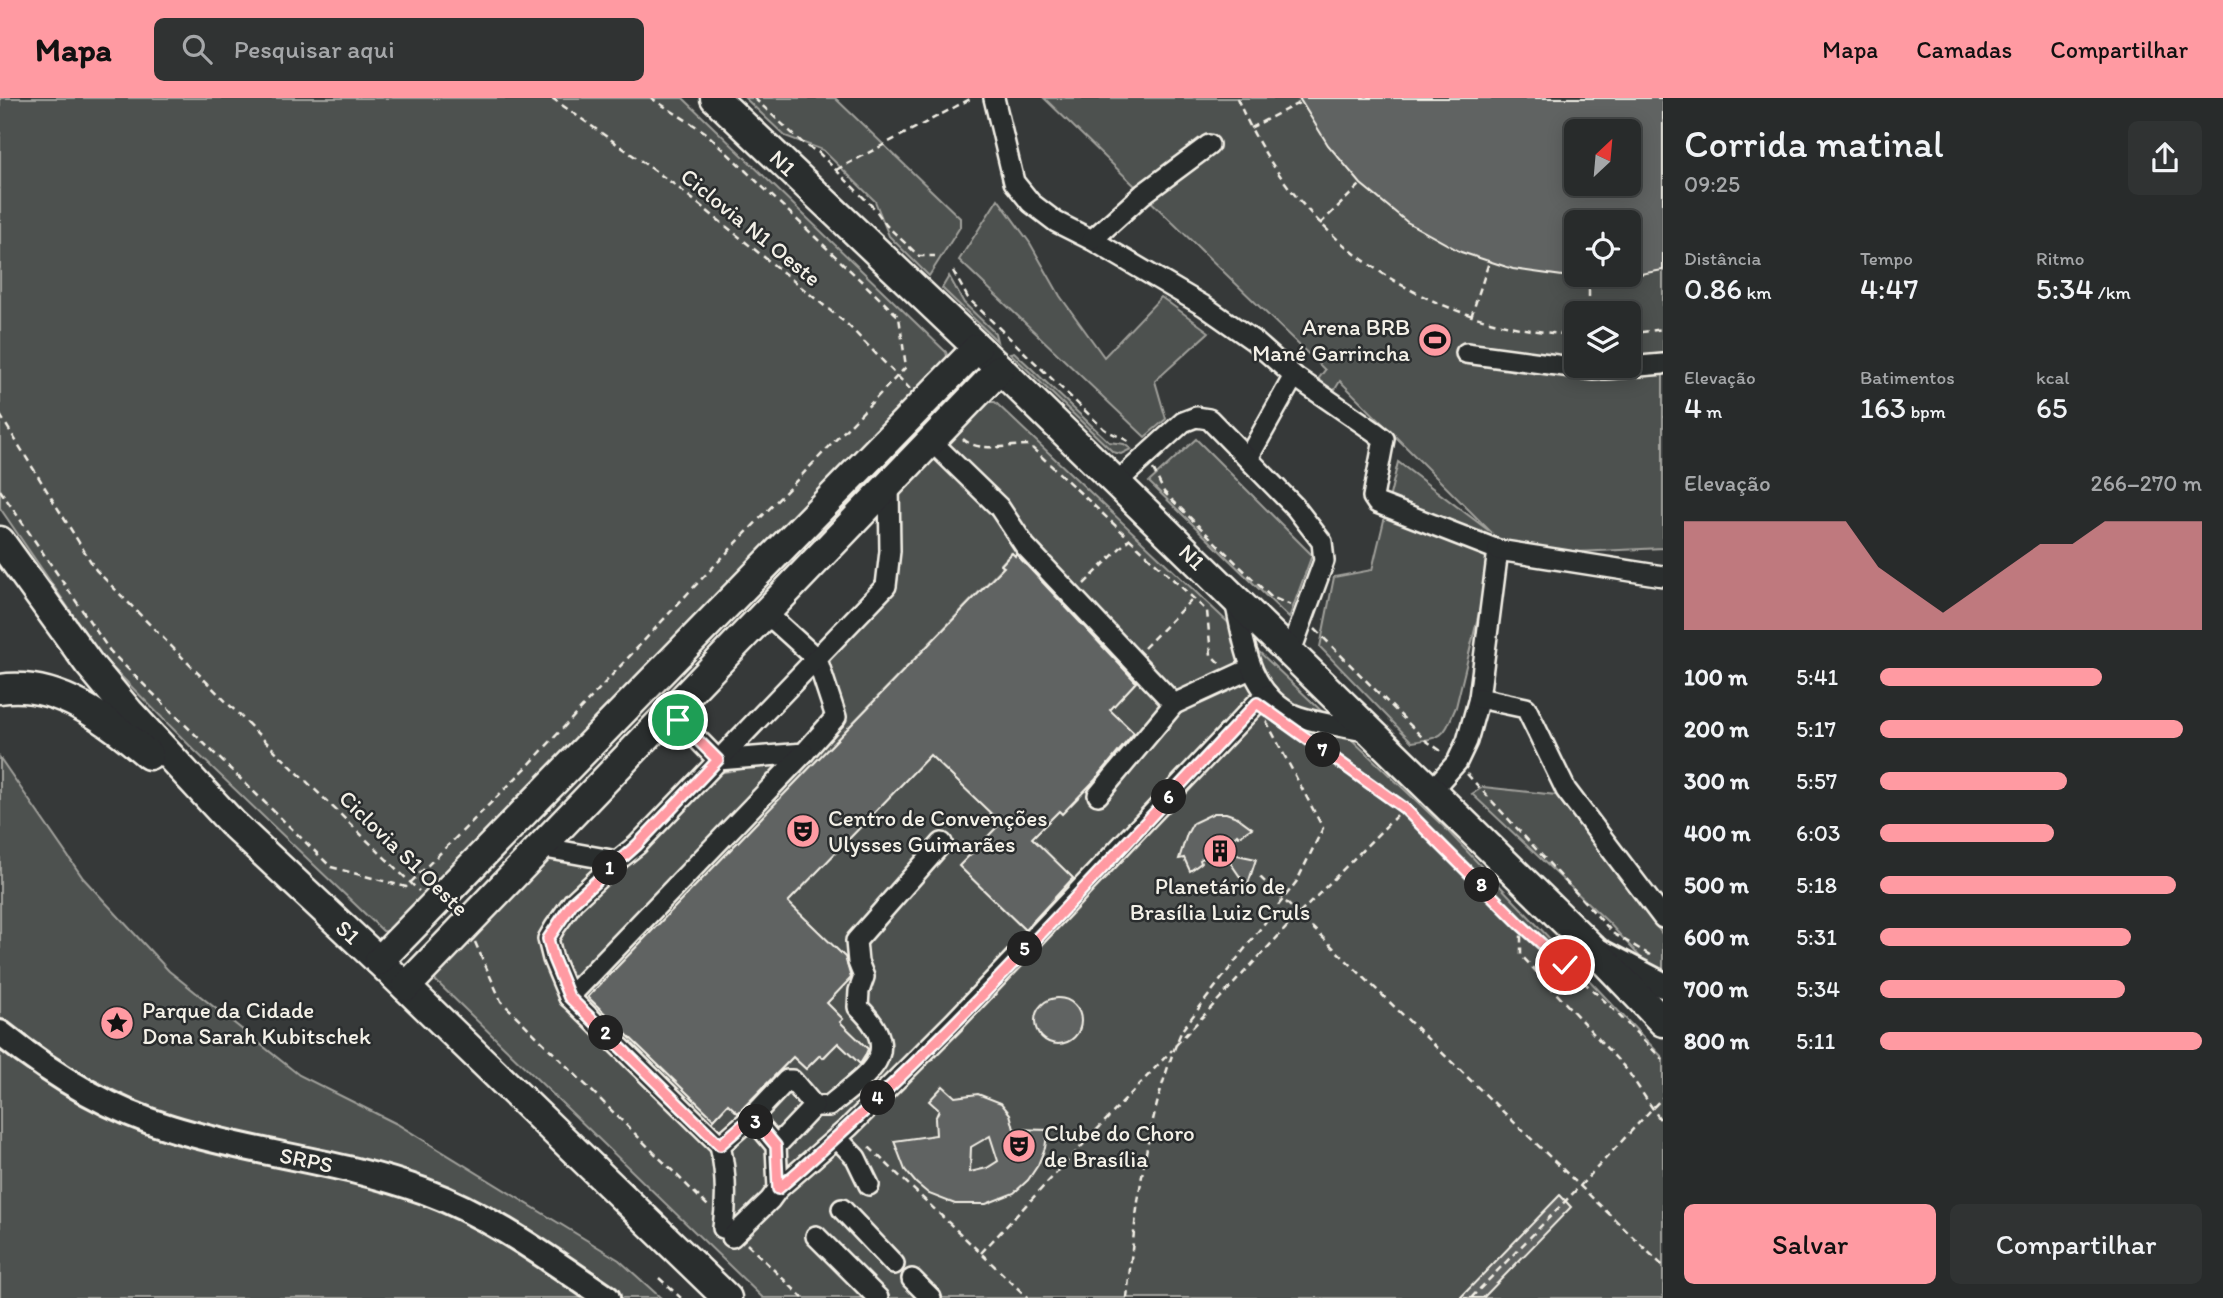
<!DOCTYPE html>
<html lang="pt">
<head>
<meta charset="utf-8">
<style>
  :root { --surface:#282b2b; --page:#303333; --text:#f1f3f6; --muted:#a5a7a9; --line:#444747; --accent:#ff9aa2 }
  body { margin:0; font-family:Itim,sans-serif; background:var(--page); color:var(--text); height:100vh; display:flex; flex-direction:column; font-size:26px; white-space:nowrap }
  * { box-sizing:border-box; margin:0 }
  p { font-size:23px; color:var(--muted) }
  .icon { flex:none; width:38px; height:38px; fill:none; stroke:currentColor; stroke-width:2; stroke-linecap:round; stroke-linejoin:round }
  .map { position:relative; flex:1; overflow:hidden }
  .sheet { display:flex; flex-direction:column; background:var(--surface); width:560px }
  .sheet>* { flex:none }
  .needle { width:46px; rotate:26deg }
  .controls { position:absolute; left:1564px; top:21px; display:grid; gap:14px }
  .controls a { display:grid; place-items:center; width:77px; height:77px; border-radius:10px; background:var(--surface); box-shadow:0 4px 18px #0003,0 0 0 2px var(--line); font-size:35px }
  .pin { position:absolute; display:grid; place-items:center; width:60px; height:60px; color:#fff; margin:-30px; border:4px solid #fff; border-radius:50%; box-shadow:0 2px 7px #0007 }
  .km { position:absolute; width:35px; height:35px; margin:-18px; border-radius:50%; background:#222; color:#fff; font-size:19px; line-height:35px; text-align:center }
  .round { display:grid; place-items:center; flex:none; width:74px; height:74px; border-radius:10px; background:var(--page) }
  .summary { display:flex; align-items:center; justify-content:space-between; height:119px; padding:0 21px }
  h1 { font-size:38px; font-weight:600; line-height:52px }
  .figures { display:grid; grid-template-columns:repeat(3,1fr); gap:10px; height:119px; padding:7px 21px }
  .figures div { display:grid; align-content:center }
  .figures b { font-size:30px; font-weight:600 }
  .figures small { font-size:19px; font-weight:400 }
  .figures p { font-size:19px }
  .chart { height:196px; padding:14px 21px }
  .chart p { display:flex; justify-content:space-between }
  .chart svg { width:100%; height:126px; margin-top:7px; fill:var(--accent); opacity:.7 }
  .button { display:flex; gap:14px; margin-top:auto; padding:14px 21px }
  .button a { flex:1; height:80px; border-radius:10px; background:var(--accent); color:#111; font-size:28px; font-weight:600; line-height:80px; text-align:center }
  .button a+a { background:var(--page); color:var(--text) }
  ul { padding:0 21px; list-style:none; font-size:23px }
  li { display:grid; grid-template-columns:112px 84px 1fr; align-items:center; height:52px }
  li i { height:18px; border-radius:9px; background:var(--accent) }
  header { display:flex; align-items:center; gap:42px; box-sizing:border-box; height:98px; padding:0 35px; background:var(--accent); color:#111 }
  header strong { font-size:33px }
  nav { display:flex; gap:38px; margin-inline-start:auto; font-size:24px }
  .search { width:490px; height:63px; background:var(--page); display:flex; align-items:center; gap:18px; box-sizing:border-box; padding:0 24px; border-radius:10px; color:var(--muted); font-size:26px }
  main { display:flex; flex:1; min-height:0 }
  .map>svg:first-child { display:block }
</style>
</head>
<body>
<header>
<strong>Mapa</strong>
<div class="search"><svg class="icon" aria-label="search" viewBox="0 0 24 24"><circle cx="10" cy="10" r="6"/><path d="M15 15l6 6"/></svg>Pesquisar aqui</div>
<nav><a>Mapa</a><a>Camadas</a><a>Compartilhar</a></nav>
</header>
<main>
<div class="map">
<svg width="1663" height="1200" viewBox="0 0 1663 1200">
  <rect width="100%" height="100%" fill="#363939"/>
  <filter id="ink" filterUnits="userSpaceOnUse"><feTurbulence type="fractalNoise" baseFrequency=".0143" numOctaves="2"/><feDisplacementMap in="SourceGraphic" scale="14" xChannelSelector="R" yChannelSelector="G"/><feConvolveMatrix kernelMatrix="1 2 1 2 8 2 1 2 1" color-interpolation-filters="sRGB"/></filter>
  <g filter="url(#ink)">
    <!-- green -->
    <g fill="#4e514f" stroke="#a1a19c" stroke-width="2" fill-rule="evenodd">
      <polygon points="0,0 683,0 946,254 948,261 395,835 383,833 195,653 102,559 0,410"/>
      <polygon points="745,0 835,0 960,120 960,129 929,178 889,138 875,103 823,52 785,38"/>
      <path d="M1044 0H1663V450L1577 454 1507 448 1497 441 1456 609C1443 639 1445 639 1412 644L1320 549 1334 479 1372 472 1398 364 1492 435 1340 283 1331 298 1313 288 1325 272ZM1577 33H1629V86H1577ZM1577 124H1629V177H1577ZM1577 215H1629V268H1577Z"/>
      <polygon points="998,101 1030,145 1060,198 1104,259 1161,199 1209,234 1155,283 1166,321 1145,339 959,162"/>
      <polygon points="949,178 964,205 995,235 997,243 942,190"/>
      <polygon points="1014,254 1109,344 1124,346 1131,351 1121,356 1113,354 1010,255"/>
      <path d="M984 304H995L1443 728 1663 960V1200H763L435 882 436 869 540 762 566 761 590 769 617 771 718 675 808 660 841 624 827 571 828 559 891 497 898 481V395ZM1018 454 1144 576 1100 622 1122 623 1140 641 1104 678 1086 661 1059 713 1032 740 1079 786 1030 837 959 768 1001 725 930 657 788 804 858 872 827 905 843 921 840 924 873 956 861 967 838 945 833 950 813 939 829 954 824 960 820 957 806 971 793 959 739 1016 728 1006 714 1021 588 899 1003 469 1001 466 1011 455 1015 458Z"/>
      <polygon points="1196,341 1312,457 1289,520 1149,384"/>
      <polygon points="0,660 83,780 169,873 299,977 397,1026 619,1162 661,1200 0,1200"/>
      <polygon points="1483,689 1556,697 1663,837 1663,884 1609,825 1472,696"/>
    </g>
    <!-- building -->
    <g fill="#616362" stroke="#f4f1e8" stroke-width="2" fill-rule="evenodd">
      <path d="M1299 0H1663V172L1629 178V124H1577V180L1513 171 1461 154 1407 124 1361 86 1328 47ZM1577 33H1629V86H1577Z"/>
      <polygon points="1012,455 1015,458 1016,456 1136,584 1110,612 1134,635 1095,682 1062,716 1059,713 1032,740 1073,780 1025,832 959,768 1001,725 930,657 788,804 845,859 851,880 827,905 843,921 840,924 868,951 865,958 860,966 838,945 823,960 820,957 806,971 793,959 738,1015 728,1006 714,1021 588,899 1004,469 1001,467"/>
      <polygon points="1214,715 1226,715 1237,719 1252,730 1239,738 1237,736 1221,752 1220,744 1218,751 1211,752 1215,753 1200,762 1201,765 1190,773 1184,760 1179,761 1187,736 1193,725"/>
      <polygon points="1223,754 1256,761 1247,789"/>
      <circle cx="1058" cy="923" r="23"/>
      <path d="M943 988 955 999 978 996 1001 1005 1010 1016 1014 1031 1048 1032 1045 1050 1038 1067 1028 1082 1014 1095 986 1106H955L929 1096 916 1085 905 1072 894 1043 936 1037 935 1021 939 1012 929 1003ZM990 1038 998 1063 987 1070 970 1074 971 1049Z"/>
      <polygon points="1560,1097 1571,1109 1483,1200 1460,1200"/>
    </g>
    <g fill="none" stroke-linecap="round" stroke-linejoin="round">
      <!-- minor casing -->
      <g stroke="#f4f1e8" stroke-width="24">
        <g id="minor">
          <polyline points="994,0 1014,84 1031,105 1056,124 1092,142 1204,208 1254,243 1294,278 1375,334 1384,341 1373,399 1377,405 1498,452 1479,600 1467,643 1457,664 1431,693"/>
          <polyline points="1092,142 1143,96 1209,47"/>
          <polyline points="1466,255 1594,272 1663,266"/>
          <polyline points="931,343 999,409 1025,448 1174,606 1250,571"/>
          <polyline points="1248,360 1294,278"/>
          <polyline points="1116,385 1183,324 1196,319 1209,321 1295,409 1322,444 1324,463 1290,556"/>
          <polyline points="1498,452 1663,478"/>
          <path d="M1235 503C1244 544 1248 592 1290 615 1307 624 1348 629 1369 634"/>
          <polyline points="1479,600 1526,610 1566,692 1663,820"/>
          <polyline points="671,614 718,662 804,655 836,619 817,561 775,523 763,520"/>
          <polyline points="1098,697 1174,606"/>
          <polyline points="540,749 617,763 637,747 886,488 890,453 889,387"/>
          <path d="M617 763 573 804 555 829 548 841 553 861 569 899 720 1047C726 1074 727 1102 723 1130"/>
          <polyline points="569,899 804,655"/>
          <path d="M814 1008H829C867 976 907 956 858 909L859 893 864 879 858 864 856 843 942 745"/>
          <polyline points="837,1040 856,1060 869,1087"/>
          <polyline points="720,1047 752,1019"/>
          <polyline points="778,1091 849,1029 954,924 1257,605 1268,597"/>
          <polyline points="842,1111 894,1166"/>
          <polyline points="816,1138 878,1200"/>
          <polyline points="732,1139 770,1102 778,1091 776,1048 752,1019 787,982 792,982 814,1008 776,1048"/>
          <polyline points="912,1181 931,1200"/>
        </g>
      </g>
      <!-- major casing -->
      <g stroke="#f4f1e8" stroke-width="30">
        <g id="major">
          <polyline points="1602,855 1663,887"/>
          <path id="s1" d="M0 935C50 975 109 1012 171 1030 254 1056 341 1063 424 1093 490 1117 549 1161 607 1200"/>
        </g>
      </g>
      <!-- highway casing -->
      <g stroke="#f4f1e8" stroke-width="33">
        <g id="highway">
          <path id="s2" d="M715 0 1000 271 1591 849 1663 924"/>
          <path id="s3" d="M0 443 89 566 129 614 232 725 379 863 727 1200"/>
          <path d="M0 591C58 582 108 623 149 657"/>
          <polyline points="379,863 977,250"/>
          <polyline points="406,889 1000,271"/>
        </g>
      </g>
      <!-- path -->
      <g stroke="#f4f1e8" stroke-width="2.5" stroke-dasharray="7 5" stroke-linecap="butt">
        <polyline points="552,0 675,87 848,227 910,291"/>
        <polyline points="754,0 806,48 818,54 875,111 886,127 919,158 935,158"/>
        <path d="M1237 0C1296 141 1425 229 1577 237"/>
        <polyline points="1250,30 1301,4"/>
        <polyline points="836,72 972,0"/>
        <polyline points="1320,126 1361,86"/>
        <path d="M953 173 968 200 1104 331C1113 337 1124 339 1132 346"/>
        <polyline points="1589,180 1589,215"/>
        <polyline points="1471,219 1489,164"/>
        <polyline points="1629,236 1663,231"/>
        <polyline points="0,317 96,472 264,642 419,793"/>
        <path d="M963 341C978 355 1010 347 1029 347L1207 513 1211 557 1222 568"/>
        <polyline points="1153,371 1164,394 1271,499 1291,507"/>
        <polyline points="0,392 110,553 134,577 331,769 406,789 526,670 689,494 906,269 899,219 705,34 651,0"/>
        <polyline points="1084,486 1129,441"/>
        <polyline points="1315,531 1425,642 1444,655"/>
        <polyline points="1144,550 1193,500"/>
        <polyline points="1303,638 1404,710 1521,827 1521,857 1627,972 1663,1026"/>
        <polyline points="1467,676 1614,836 1650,857"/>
        <polyline points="1260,779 1663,1168"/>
        <polyline points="1521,827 1609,907 1663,962"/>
        <polyline points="475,844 501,903 709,1109"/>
        <polyline points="1176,947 1300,815 1404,710"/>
        <polyline points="869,1049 1028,1200"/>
        <polyline points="747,1146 803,1200"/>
        <polyline points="981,1155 1172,952"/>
        <polyline points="659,1180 681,1200"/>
        <path d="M1127 1200C1136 1110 1146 1016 1182 932L1297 783 1323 730 1264 619"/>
        <polyline points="1471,1200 1580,1088 1663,999"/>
      </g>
      <!-- minor -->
      <use href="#minor" stroke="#2a2d2e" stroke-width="19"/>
      <!-- major -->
      <use href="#major" stroke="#2a2d2e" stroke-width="24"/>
      <!-- highway -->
      <use href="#highway" stroke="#2a2d2e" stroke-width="28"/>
    </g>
  </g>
  <g fill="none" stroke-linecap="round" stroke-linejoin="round" filter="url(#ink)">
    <!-- route casing -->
    <g stroke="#fff" stroke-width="14">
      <path id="route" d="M678 622 718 662 637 747 573 804 548 841 553 860 569 899 720 1047 752 1019 776 1048 778 1091C950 943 1101 770 1257 605L1404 710 1521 827 1565 867"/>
    </g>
    <!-- route -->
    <use href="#route" stroke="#ff9aa2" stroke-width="9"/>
  </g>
  <!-- icons -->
  <defs>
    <g id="stadium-disc" transform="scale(1.75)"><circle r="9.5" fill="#ff9aa2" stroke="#2a2d2e"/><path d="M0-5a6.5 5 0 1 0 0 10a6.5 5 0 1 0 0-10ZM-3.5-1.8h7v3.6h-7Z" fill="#111"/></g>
    <g id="theatre-disc" transform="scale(1.75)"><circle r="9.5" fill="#ff9aa2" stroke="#2a2d2e"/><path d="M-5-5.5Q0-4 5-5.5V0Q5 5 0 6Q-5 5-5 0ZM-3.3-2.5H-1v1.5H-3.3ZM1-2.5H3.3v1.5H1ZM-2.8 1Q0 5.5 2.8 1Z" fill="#111"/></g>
    <g id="building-disc" transform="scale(1.75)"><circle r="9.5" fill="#ff9aa2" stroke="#2a2d2e"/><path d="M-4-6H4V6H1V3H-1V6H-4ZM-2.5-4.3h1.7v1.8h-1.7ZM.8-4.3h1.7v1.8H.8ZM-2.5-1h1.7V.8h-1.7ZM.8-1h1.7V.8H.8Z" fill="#111"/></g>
    <g id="sight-disc" transform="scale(1.75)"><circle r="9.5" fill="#ff9aa2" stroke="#2a2d2e"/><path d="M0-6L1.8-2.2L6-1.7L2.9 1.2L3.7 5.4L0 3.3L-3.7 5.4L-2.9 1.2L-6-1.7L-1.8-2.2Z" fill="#111"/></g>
  </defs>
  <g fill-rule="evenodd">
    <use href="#stadium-disc" x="1435" y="242"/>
    <use href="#theatre-disc" x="803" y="733"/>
    <use href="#building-disc" x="1220" y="753"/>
    <use href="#sight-disc" x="117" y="925"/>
    <use href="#theatre-disc" x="1019" y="1048"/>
  </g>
  <g text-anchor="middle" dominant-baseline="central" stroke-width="5" stroke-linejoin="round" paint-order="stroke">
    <!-- street labels -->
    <g font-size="23" fill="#f4f1e8" stroke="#2a2d2e">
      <text stroke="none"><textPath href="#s2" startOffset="94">N1</textPath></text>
      <text transform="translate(751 129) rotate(39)">Ciclovia N1 Oeste</text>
      <text stroke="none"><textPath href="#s2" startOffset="662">N1</textPath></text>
      <text transform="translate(404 755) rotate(44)">Ciclovia S1 Oeste</text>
      <text stroke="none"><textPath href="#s3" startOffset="525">S1</textPath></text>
      <text stroke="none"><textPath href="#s1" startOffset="336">SRPS</textPath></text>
    </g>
    <!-- poi labels -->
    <g font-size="23" fill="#f4f1e8" stroke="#2a2d2e" text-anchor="start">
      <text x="1410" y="229" text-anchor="end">Arena BRB<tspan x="1410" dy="26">Mané Garrincha</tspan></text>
      <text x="828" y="720">Centro de Convenções<tspan x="828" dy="26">Ulysses Guimarães</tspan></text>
      <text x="1220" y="788" text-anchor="middle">Planetário de<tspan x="1220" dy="26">Brasília Luiz Cruls</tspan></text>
      <text x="142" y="912">Parque da Cidade<tspan x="142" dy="26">Dona Sarah Kubitschek</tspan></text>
      <text x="1044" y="1035">Clube do Choro<tspan x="1044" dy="26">de Brasília</tspan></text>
    </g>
  </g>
</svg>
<div class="controls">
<a><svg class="needle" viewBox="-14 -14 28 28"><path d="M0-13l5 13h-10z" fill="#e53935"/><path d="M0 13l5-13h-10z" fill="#a5a7a9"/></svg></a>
<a><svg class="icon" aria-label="locate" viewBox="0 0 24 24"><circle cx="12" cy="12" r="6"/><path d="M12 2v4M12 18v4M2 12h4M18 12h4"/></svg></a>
<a><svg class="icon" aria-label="layers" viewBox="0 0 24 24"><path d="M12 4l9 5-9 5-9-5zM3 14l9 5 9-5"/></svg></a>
</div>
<div class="pin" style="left:678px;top:622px;background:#1e9e55"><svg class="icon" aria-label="arrive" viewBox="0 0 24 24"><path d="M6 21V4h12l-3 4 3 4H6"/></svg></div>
<div class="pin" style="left:1565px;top:867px;background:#d93025"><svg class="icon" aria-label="check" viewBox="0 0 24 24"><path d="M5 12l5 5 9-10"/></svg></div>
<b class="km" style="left:610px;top:770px">1</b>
<b class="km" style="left:606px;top:935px">2</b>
<b class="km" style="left:756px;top:1024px">3</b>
<b class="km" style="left:878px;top:1000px">4</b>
<b class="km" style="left:1025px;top:851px">5</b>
<b class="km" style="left:1169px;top:699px">6</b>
<b class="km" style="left:1323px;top:652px">7</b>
<b class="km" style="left:1482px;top:787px">8</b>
</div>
<section class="sheet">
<div class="summary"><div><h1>Corrida matinal</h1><p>09:25</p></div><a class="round"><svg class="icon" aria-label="share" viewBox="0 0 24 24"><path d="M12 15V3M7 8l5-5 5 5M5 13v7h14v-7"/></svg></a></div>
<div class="figures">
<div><p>Distância</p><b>0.86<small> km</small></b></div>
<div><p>Tempo</p><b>4:47</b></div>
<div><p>Ritmo</p><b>5:34<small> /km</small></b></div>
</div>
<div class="figures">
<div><p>Elevação</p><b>4<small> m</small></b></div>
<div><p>Batimentos</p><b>163<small> bpm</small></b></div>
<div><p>kcal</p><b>65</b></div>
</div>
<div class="chart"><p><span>Elevação</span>266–270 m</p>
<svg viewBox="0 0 160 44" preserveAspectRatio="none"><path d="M0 44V6L10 6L20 6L30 6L40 6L50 6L60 22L70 30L80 38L90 30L100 22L110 14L120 14L130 6L140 6L150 6L160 6V44z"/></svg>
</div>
<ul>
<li><b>100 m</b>5:41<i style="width:69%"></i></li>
<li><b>200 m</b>5:17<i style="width:94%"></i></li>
<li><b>300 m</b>5:57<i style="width:58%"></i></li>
<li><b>400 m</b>6:03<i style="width:54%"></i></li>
<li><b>500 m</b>5:18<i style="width:92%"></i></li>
<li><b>600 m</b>5:31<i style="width:78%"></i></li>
<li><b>700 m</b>5:34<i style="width:76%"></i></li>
<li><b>800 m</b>5:11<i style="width:100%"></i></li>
</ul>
<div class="button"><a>Salvar</a><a>Compartilhar</a></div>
</section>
</main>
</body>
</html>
